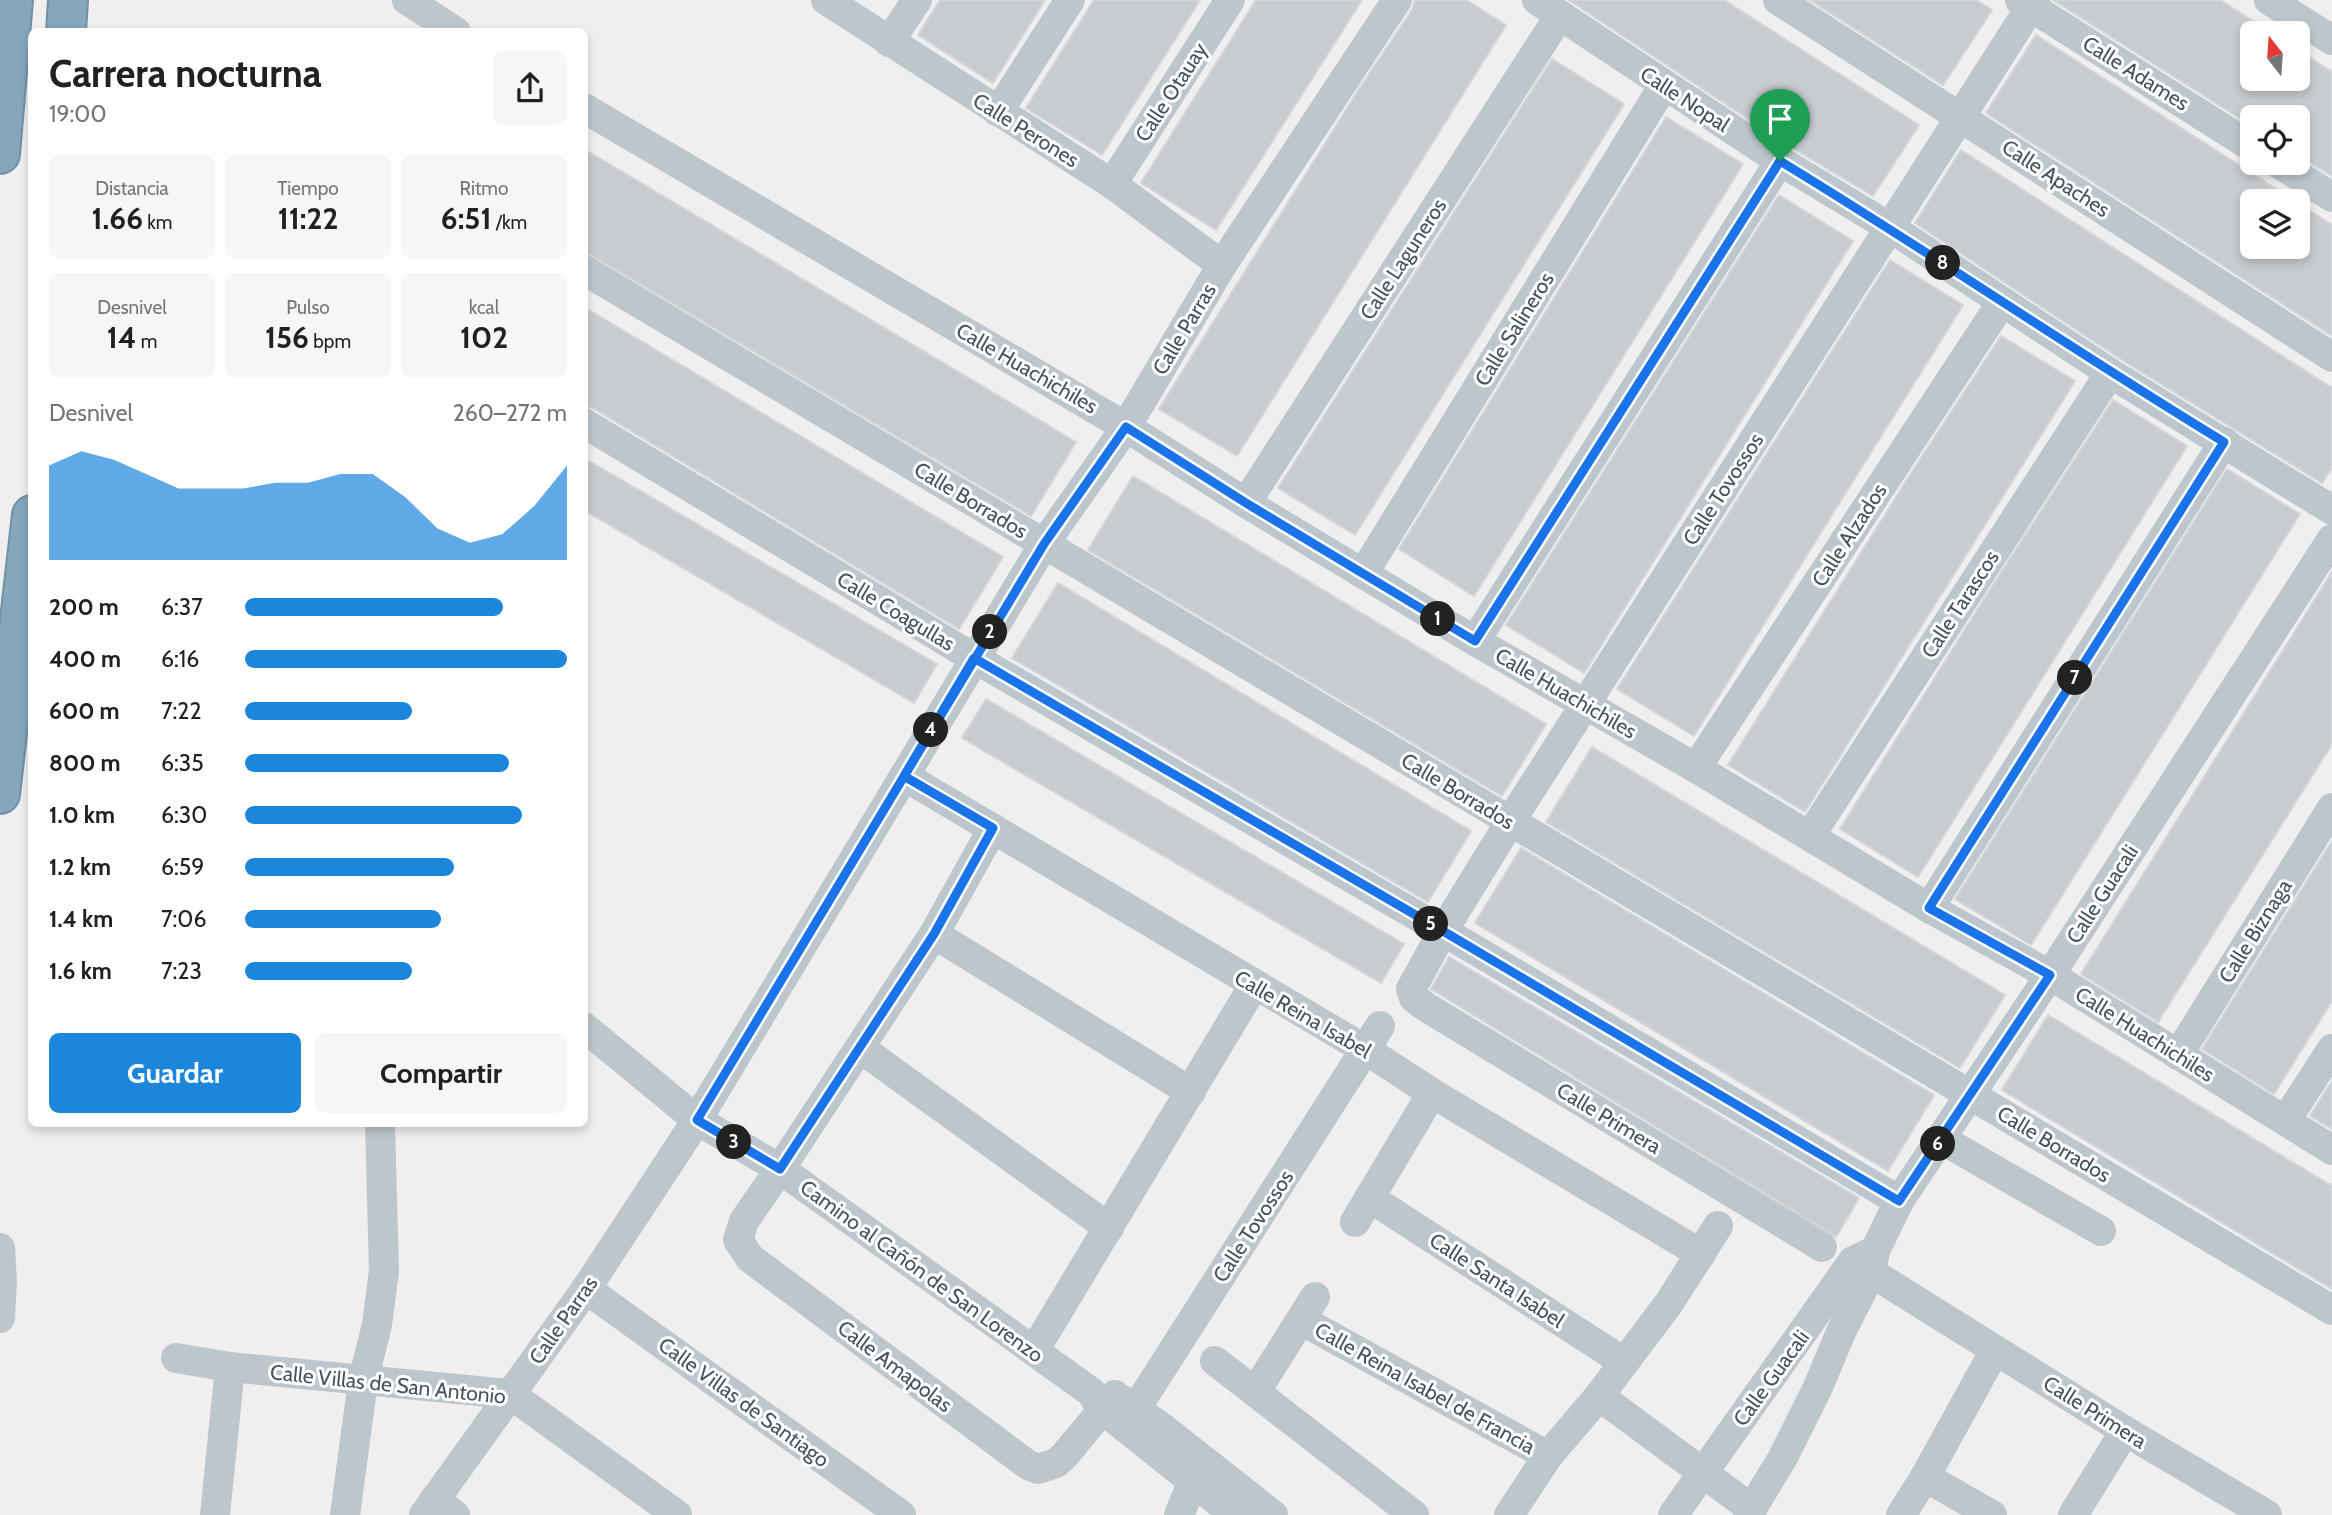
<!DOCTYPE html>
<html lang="es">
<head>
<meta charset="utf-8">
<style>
  :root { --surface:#fff; --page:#f6f6f6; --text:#202124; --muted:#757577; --accent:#1c86dc }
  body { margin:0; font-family:Cabin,sans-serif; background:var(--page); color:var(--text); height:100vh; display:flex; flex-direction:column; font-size:26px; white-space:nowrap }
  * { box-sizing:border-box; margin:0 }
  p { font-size:23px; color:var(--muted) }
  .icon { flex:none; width:38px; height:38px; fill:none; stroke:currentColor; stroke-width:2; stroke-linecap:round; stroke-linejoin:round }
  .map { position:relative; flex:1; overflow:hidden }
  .panel { position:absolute; left:28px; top:28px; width:560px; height:1099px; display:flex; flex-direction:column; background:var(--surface); border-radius:10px; box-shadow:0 4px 10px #0003 }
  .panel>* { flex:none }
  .needle { width:46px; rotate:343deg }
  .fabs { position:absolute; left:2240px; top:21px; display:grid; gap:14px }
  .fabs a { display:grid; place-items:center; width:70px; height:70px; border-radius:10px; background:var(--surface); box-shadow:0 4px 10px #0003; font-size:35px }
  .pin { position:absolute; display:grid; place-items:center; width:60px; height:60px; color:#fff; margin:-72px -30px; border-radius:50% 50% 50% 0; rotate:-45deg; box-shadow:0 0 7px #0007 }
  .pin .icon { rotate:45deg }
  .km { position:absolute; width:35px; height:35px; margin:-18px; border-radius:50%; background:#222; color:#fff; font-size:19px; line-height:35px; text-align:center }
  .round { display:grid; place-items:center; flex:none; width:74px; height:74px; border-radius:10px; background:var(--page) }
  .overview { display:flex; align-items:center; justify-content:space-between; height:119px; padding:0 21px }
  h1 { font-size:38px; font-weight:700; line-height:52px }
  .metrics { display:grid; grid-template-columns:repeat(3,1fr); gap:10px; height:119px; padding:7px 21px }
  .metrics div { display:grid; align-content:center; border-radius:10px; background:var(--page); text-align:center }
  .metrics b { font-size:30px; font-weight:700 }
  .metrics small { font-size:19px; font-weight:400 }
  .metrics p { font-size:19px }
  .chart { height:196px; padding:14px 21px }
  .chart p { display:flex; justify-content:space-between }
  .chart svg { width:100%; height:126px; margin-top:7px; fill:var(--accent); opacity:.7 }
  .primary-button { display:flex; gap:14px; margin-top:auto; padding:14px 21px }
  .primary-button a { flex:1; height:80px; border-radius:10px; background:var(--accent); color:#fff; font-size:28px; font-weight:700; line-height:80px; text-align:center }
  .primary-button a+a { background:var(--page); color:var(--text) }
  ul { padding:0 21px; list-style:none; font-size:23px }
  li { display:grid; grid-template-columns:112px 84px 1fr; align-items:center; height:52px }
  li i { height:18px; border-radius:9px; background:var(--accent) }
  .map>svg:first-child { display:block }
</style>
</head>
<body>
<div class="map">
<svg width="2332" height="1515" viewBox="0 0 2332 1515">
  <rect width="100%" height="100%" fill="#f0eeee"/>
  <!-- building -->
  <g fill="#c8ccd0" stroke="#d2d5d9" stroke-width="2">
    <polygon points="940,0 1045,0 993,83 918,35"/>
    <polygon points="1094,0 1200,0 1102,155 1026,108"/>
    <polygon points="1256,0 1362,0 1216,230 1141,183"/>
    <polygon points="1415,0 1466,0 1506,25 1237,456 1159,409 1359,89 1412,10"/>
    <polygon points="1569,0 1724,0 1919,125 1873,196 1789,146"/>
    <polygon points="1810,0 1976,0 1992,10 1943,85"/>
    <polygon points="2053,0 2220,0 2272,33 2252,33 2252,79 2298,79 2298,50 2332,72 2332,176 2298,155 2298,117 2252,117 2252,126"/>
    <polygon points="2036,35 2295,201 2252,201 2252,247 2298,247 2298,203 2332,225 2332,336 1986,113"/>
    <polygon points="1552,59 1624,104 1355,535 1278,488"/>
    <polygon points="1666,117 1743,164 1474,596 1399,549"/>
    <polygon points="584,149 1076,442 1031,516 584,251"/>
    <polygon points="1961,150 2332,388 2332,468 2322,483 2119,358 1915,223"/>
    <polygon points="1779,195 1853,241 1584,673 1506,625"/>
    <polygon points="1890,260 1963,305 1694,736 1617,689"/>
    <polygon points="584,307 1003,557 959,629 593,408 584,406"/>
    <polygon points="2001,336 2075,381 1805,812 1728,765 1911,473"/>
    <polygon points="2113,400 2187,446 1918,877 1840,829 1989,591"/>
    <polygon points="584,458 937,664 914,703 584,510"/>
    <polygon points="2227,469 2300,514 2031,945 1955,899"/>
    <polygon points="1133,476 1546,724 1502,796 1088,550"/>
    <polygon points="2332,572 2332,744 2158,1022 2081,974"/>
    <polygon points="1058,583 1471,831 1428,902 1012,658"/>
    <polygon points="986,699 1404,944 1381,983 962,738"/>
    <polygon points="1592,747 2005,995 1960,1068 1546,822"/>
    <polygon points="2332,841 2332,1001 2274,1094 2202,1049"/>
    <polygon points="1521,848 1934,1095 1888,1171 1475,923"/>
    <polygon points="1449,957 1859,1198 1836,1237 1436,992 1431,989"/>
    <polygon points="2048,1015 2332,1186 2332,1289 2002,1090"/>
    <polygon points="2332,1081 2332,1129 2310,1116"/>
  </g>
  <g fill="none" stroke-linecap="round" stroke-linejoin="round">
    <!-- highway casing -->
    <g stroke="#7191a8" stroke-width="42">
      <g id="highway">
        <polyline points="66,32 68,0"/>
        <polyline points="0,154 13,0"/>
        <polyline points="0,794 32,515"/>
      </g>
    </g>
    <!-- minor -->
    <g stroke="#bcc7cd" stroke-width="30">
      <polyline points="407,0 456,32"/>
      <polyline points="826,0 1112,184 1222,265"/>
      <polyline points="1537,0 1780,161 1891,228 2110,373 2332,510"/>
      <polyline points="1778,0 2332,357"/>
      <polyline points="2020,0 2252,147"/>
      <polyline points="2269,0 2332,40"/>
      <polyline points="889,42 917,0"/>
      <polyline points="584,108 1126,427 1246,503 1475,641 1696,768 1929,908 2050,975 2332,1150"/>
      <polyline points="998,112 1070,0"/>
      <polyline points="2278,163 2332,197"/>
      <polyline points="1112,184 1230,0"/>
      <polyline points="584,270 2332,1310"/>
      <polyline points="584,423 974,658 1443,931 1899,1201"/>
      <polyline points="1246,503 1560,15"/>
      <polyline points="1363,574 1664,85"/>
      <polyline points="1475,641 1780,161"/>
      <polyline points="1696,768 2002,302"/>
      <polyline points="904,776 1366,1050 1432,1093 1701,1254"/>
      <polyline points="993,828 934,934 780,1169 744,1221 738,1240 750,1258 1028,1465 1038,1469 1056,1463 1064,1456 1115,1395"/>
      <polyline points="1810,836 2110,373"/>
      <polyline points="1929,908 2224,442"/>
      <polyline points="934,934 1191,1092"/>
      <polyline points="584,1027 697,1120 780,1169 1091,1392 1102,1409 1235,1515"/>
      <polyline points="860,1048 1109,1228"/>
      <polyline points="2178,1055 2332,808"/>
      <polyline points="2286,1120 2332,1049"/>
      <polyline points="1941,1139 2101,1231"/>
      <polyline points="1370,1198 1624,1362"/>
      <polyline points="1355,1222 1432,1093"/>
      <polyline points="1822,1247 1426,1007 1414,998 1411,989 1443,931 1510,822 2035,0"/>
      <polyline points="0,1248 2,1281 0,1318"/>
      <polyline points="1856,1263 2125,1431 2267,1515"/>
      <polyline points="586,1289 901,1515"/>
      <polyline points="1301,1320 1548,1456"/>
      <polyline points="1034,1351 1254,985"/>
      <polyline points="176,1358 230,1367 510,1394 677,1515"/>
      <polyline points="1215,1361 1414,1515"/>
      <polyline points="1256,1391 1315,1297"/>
      <polyline points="1599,1396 1752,1509"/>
      <polyline points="1121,1399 1160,1426 1273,1515"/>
      <polyline points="1125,1426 1380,1026"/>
      <polyline points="1925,1477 1992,1515"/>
      <polyline points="434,1500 455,1515"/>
      <polyline points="215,1515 230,1367"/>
      <polyline points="345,1515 363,1381 377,1325 384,1271 380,1124"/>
      <polyline points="424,1515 586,1289 697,1120 1044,544 1126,427 1222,265 1397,0"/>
      <polyline points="1179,1515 1193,1481"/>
      <polyline points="1509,1515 1548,1456 1599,1396 1669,1303 1718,1226"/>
      <polyline points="1673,1515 1853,1261 1872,1252"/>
      <polyline points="1748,1515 1782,1459 1818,1387 1841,1332 1871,1273 1875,1251 1899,1201 2050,975 2332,539"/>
      <polyline points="1901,1515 1925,1477 1995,1350"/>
      <polyline points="2073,1515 2125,1431"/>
    </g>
    <!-- highway -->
    <use href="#highway" stroke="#86a6bc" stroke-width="38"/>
  </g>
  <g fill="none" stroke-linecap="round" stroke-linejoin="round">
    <!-- route casing -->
    <g stroke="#fff" stroke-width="14">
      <path id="route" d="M1780 161 1475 641 1246 503 1126 427 1044 544 697 1120 780 1169 934 934 993 828 904 776 974 658 1443 931 1899 1201 2050 975 1929 908 2224 442C2074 351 1930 252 1780 161"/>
    </g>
    <!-- route -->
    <use href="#route" stroke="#1a73e8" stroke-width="9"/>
  </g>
  <g text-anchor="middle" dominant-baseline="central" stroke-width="6" stroke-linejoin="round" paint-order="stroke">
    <!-- street labels -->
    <g font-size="21" fill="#46535b" stroke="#fff">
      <text transform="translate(2136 73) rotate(32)">Calle Adames</text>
      <text transform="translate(1171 92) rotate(-57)">Calle Otauay</text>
      <text transform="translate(1685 99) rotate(33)">Calle Nopal</text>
      <text transform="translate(1026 130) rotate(32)">Calle Perones</text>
      <text transform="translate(2056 178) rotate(33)">Calle Apaches</text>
      <text transform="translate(1403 259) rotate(-57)">Calle Laguneros</text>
      <text transform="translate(1184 329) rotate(-59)">Calle Parras</text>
      <text transform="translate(1514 329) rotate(-58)">Calle Salineros</text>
      <text transform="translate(1027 368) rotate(30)">Calle Huachichiles</text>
      <text transform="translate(1723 489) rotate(-57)">Calle Tovossos</text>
      <text transform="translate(971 500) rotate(31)">Calle Borrados</text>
      <text transform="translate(1849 535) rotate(-57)">Calle Alzados</text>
      <text transform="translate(1960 604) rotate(-57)">Calle Tarascos</text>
      <text transform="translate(896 611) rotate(31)">Calle Coagullas</text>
      <text transform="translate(1566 693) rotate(30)">Calle Huachichiles</text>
      <text transform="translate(1458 791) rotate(31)">Calle Borrados</text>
      <text transform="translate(2102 894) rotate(-57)">Calle Guacali</text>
      <text transform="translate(2255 931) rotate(-58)">Calle Biznaga</text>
      <text transform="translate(1303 1014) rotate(30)">Calle Reina Isabel</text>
      <text transform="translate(2145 1034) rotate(32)">Calle Huachichiles</text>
      <text transform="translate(1609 1118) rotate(31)">Calle Primera</text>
      <text transform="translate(2054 1144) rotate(31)">Calle Borrados</text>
      <text transform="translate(1253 1226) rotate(-57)">Calle Tovossos</text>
      <text transform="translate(922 1271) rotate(36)">Camino al Cañón de San Lorenzo</text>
      <text transform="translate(1497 1280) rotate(33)">Calle Santa Isabel</text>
      <text transform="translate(563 1320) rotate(-55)">Calle Parras</text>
      <text transform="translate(895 1366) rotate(37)">Calle Amapolas</text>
      <text transform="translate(1771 1378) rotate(-54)">Calle Guacali</text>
      <text transform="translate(388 1384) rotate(6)">Calle Villas de San Antonio</text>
      <text transform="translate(1425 1388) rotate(29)">Calle Reina Isabel de Francia</text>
      <text transform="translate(744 1402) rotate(36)">Calle Villas de Santiago</text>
      <text transform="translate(2095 1412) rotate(32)">Calle Primera</text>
    </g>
  </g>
</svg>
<div class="fabs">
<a><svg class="needle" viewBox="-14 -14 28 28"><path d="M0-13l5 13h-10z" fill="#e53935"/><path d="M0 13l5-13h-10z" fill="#757577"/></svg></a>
<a><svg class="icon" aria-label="locate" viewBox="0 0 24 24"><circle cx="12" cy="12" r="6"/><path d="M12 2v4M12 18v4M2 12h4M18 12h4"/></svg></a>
<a><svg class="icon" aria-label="layers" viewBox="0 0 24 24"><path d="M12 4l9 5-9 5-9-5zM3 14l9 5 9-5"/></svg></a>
</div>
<div class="pin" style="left:1780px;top:161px;background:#1e9e55"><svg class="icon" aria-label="arrive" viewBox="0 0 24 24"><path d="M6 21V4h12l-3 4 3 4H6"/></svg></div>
<b class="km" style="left:1438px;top:619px">1</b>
<b class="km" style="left:990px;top:632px">2</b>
<b class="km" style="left:734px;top:1142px">3</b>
<b class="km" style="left:931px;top:730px">4</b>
<b class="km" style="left:1431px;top:924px">5</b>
<b class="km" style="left:1938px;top:1144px">6</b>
<b class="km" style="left:2075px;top:678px">7</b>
<b class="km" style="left:1943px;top:263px">8</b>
<section class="panel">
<div class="overview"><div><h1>Carrera nocturna</h1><p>19:00</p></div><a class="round"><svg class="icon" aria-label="share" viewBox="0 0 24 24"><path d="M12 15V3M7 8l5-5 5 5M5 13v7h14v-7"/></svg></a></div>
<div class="metrics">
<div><p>Distancia</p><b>1.66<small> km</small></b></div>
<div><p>Tiempo</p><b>11:22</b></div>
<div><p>Ritmo</p><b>6:51<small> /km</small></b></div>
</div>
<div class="metrics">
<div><p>Desnivel</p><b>14<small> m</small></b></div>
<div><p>Pulso</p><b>156<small> bpm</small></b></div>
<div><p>kcal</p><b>102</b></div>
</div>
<div class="chart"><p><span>Desnivel</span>260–272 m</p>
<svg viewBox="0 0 160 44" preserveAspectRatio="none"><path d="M0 44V11L10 6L20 9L30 14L40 19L50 19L60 19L70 17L80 17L90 14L100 14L110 22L120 33L130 38L140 35L150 25L160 11V44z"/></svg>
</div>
<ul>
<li><b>200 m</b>6:37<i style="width:80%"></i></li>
<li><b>400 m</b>6:16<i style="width:100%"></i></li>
<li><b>600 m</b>7:22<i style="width:52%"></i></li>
<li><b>800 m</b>6:35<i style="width:82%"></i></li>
<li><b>1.0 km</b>6:30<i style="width:86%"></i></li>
<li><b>1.2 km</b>6:59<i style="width:65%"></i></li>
<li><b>1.4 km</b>7:06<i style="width:61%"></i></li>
<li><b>1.6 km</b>7:23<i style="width:52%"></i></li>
</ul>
<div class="primary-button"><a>Guardar</a><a>Compartir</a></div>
</section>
</div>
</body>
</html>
